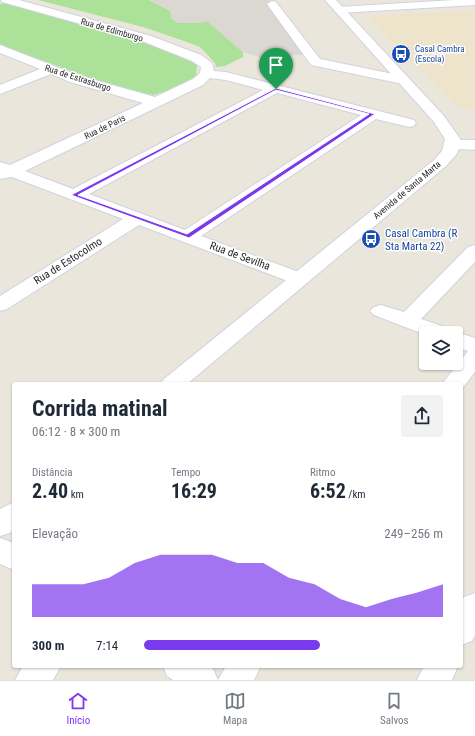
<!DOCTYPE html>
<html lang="pt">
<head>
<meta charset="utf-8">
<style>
  :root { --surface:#fff; --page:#f2f2f3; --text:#1f2937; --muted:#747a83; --line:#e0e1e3; --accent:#7c3aed }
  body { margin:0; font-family:"Roboto Condensed",sans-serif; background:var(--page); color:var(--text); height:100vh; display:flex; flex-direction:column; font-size:15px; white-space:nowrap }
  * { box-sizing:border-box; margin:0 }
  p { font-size:13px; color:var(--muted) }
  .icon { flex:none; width:22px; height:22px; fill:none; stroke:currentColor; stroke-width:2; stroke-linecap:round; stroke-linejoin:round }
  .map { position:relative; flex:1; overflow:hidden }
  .sheet { position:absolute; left:12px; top:382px; width:451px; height:286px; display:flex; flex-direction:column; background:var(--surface); border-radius:4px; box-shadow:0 1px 3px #0004 }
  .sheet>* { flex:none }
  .buttons { position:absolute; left:419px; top:326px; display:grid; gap:8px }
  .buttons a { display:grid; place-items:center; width:44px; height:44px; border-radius:4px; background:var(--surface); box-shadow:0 1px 3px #0004; font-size:20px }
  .pin { position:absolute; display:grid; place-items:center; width:34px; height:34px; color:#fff; margin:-41px -17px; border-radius:50% 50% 50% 0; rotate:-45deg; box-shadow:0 0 4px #0007 }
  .pin .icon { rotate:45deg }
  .round { display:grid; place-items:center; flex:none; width:42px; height:42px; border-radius:4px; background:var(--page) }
  .head { display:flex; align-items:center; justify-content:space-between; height:68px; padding:0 20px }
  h1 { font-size:22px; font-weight:700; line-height:30px }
  .figures { display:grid; grid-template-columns:repeat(3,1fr); gap:6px; height:68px; padding:4px 20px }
  .figures div { display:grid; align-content:center }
  .figures b { font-size:20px; font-weight:700 }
  .figures small { font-size:11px; font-weight:400 }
  .figures p { font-size:11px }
  .chart { height:112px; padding:8px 20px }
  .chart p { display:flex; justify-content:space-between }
  .chart svg { width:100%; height:72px; margin-top:4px; fill:var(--accent); opacity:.7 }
  ul { padding:0 20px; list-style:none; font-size:13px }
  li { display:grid; grid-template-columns:64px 48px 1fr; align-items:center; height:30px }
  li i { height:10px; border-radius:5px; background:var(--accent) }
  .tabs { display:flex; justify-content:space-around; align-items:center; height:56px; border-top:1px solid var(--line); background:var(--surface); font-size:11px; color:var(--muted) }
  .tabs a { display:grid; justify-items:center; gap:2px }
  .tabs .current { color:var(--accent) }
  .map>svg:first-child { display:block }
</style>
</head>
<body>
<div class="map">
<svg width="475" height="680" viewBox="0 0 475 680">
  <rect width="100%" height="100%" fill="#ebe6db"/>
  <!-- education -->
  <polygon fill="#ede4cb" points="475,10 475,110 457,106 366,16"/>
  <!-- green -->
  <g fill="#abe198">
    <polygon points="38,0 149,0 171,11 170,13 178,23 199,23 207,21 243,52 243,57 225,66 216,67 215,63 200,47 187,42 143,27"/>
    <path d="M5 3C69 20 139 32 197 65L196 77 177 88 153 95 113 86 0 45V4Z"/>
  </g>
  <!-- plaza -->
  <polygon fill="#dbd8d2" points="149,0 269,0 309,54 262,58 243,52 207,21 199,23 178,23 171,19 171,11"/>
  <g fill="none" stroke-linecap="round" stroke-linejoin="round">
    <!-- street casing -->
    <g stroke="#d0d2e2" stroke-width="2">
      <g id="street">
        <path d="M1 0H19L151 36 201 55 212 63 214 71 226 72 414 120 416 123 414 126 409 127 376 119 201 236 307 275 310 279 307 283 300 285 293 283 139 225 7 309 0 311V296L123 219 12 177 0 179V162L10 165 143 103 70 82 51 74 0 94V85L40 69 0 53V45L80 76 155 97 193 79 200 73 201 67 192 61 142 41 2 2ZM210 78 226 80 263 90 73 189 25 171 203 85ZM277 93 361 115 185 230 89 194Z"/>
        <polygon points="454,0 475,0 475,5 339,13 333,10 339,7"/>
        <polygon points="272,1 276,2 320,59 403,76 408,77 410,80 408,83 403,84 311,65 267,4"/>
        <polygon points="475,245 475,262 421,319 448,328 451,333 426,333 426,335 374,315 370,311 374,307 381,305 404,312 468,247"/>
        <polygon points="456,332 475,338 475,372 461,390 461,384 442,384 468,351 456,347 456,333 454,333"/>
        <polygon points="0,538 14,543 14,570 0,564"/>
        <polygon points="475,593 475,635 472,641 461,645 461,602 464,597"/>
        <polygon points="23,666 61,666 53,680 15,680"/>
        <polygon points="163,666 207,666 213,669 218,680 173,680 167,676"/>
        <polygon points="226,666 261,666 254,680 218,680"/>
        <polygon points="424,666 458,666 452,680 417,680"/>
      </g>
    </g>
    <!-- secondary casing -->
    <g stroke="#d0d2e2" stroke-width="2">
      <g id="secondary">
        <polygon points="325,0 336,0 444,116 461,140 475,140 475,150 459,149 456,155 446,166 187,384 160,384 164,379 434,160 442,151 445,139 434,122"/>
        <polygon points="14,502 14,529 10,533 0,536 0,509"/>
      </g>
    </g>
    <!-- street -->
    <use href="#street" fill="#fff" fill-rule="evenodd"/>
    <!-- secondary -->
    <use href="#secondary" fill="#fff" fill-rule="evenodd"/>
  </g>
  <!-- route -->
  <path fill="#7c3aed" stroke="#fff" fill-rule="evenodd" d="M276 88 375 114 189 238 71 195ZM276 90 369 114 187 234 78 195Z"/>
  <!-- icons -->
  <defs>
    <g id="bus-disc" transform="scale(1)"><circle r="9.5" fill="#1a4fb4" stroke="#fff"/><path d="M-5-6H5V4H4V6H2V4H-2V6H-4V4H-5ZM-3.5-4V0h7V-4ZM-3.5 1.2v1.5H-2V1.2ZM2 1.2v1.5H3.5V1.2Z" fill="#fff"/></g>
  </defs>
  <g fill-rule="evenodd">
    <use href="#bus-disc" x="401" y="54"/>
    <use href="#bus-disc" x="371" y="239"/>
  </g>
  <g text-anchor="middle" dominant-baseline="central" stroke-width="3" stroke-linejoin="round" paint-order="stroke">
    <!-- far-street labels -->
    <g font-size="9" fill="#292929" stroke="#fff">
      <text transform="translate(112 30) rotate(16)">Rua de Edimburgo</text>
      <text transform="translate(78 78) rotate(18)">Rua de Estrasburgo</text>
      <text transform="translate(105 127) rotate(-26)">Rua de Paris</text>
      <text transform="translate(407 190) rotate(-40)">Avenida de Santa Marta</text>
    </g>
    <!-- far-transit labels -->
    <g font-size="9" fill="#164399" stroke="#fff" text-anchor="start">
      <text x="415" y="49">Casal Cambra<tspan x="415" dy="10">(Escola)</tspan></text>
    </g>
    <!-- transit labels -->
    <g font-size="11" fill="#164399" stroke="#fff" text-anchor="start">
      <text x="385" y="233">Casal Cambra (R<tspan x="385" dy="13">Sta Marta 22)</tspan></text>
    </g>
    <!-- street labels -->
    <g font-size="11" fill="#292929" stroke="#fff">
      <text transform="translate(240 256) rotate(20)">Rua de Sevilha</text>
      <text transform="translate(68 261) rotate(-32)">Rua de Estocolmo</text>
    </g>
  </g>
</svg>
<div class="buttons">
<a><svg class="icon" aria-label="layers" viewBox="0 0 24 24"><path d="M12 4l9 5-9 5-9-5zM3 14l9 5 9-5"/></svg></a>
</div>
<div class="pin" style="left:276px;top:89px;background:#1e9e55"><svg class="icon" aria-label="arrive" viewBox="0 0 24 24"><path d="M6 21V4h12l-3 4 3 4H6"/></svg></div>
<section class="sheet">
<div class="head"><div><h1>Corrida matinal</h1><p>06:12 · 8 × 300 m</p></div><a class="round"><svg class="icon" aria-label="share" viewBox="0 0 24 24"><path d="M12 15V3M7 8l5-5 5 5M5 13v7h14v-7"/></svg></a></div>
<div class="figures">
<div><p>Distância</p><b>2.40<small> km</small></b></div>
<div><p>Tempo</p><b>16:29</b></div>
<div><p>Ritmo</p><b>6:52<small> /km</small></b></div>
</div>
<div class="chart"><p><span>Elevação</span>249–256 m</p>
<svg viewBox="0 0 160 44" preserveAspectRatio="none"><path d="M0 44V24L10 24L20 24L30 20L40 11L50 6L60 6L70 6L80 11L90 11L100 20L110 24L120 33L130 38L140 33L150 29L160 24V44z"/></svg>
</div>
<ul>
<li><b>300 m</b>7:14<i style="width:59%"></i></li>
</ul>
</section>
</div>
<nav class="tabs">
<a class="current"><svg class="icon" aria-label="home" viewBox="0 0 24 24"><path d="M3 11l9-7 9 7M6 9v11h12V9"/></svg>Início</a>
<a><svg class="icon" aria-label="map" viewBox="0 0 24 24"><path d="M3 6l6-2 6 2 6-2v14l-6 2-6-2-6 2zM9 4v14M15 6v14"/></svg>Mapa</a>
<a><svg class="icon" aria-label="saved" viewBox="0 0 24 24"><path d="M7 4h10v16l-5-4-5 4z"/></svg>Salvos</a>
</nav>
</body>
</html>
